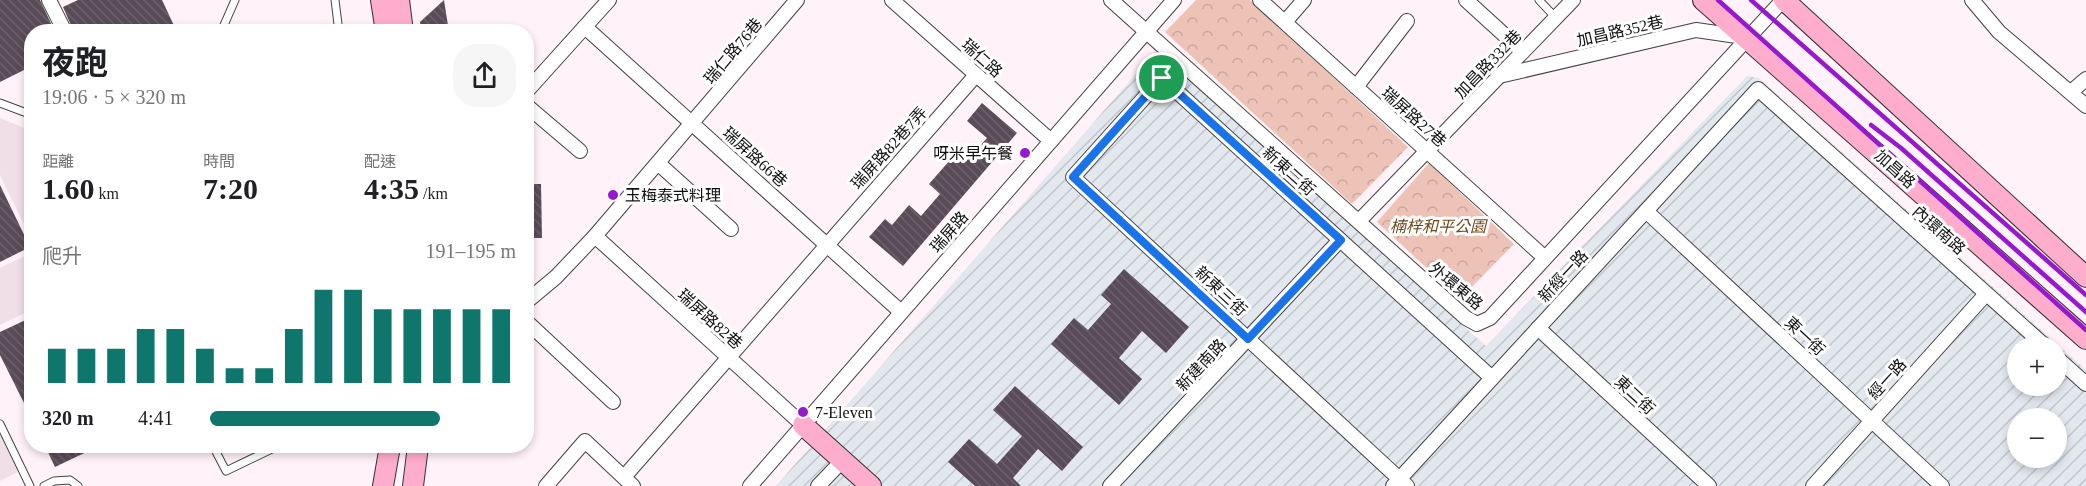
<!DOCTYPE html>
<html lang="zh-TW">
<head>
<meta charset="utf-8">
<style>
  :root { --surface:#fff; --page:#f6f6f6; --text:#202124; --muted:#757577; --accent:#0f766e }
  body { margin:0; font-family:"Times New Roman","Noto Sans TC",serif; background:var(--page); color:var(--text); height:100vh; display:flex; flex-direction:column; font-size:22px; white-space:nowrap }
  * { box-sizing:border-box; margin:0 }
  p { font-size:20px; color:var(--muted) }
  .icon { flex:none; width:33px; height:33px; fill:none; stroke:currentColor; stroke-width:2; stroke-linecap:round; stroke-linejoin:round }
  .map { position:relative; flex:1; overflow:hidden }
  .side { position:absolute; left:24px; top:24px; width:510px; height:429px; display:flex; flex-direction:column; background:var(--surface); border-radius:24px; box-shadow:0 3px 9px #0003 }
  .side>* { flex:none }
  .controls { position:absolute; left:2007px; top:336px; display:grid; gap:12px }
  .controls a { display:grid; place-items:center; width:60px; height:60px; border-radius:50%; background:var(--surface); box-shadow:0 3px 9px #0003; font-size:30px }
  .pin { position:absolute; display:grid; place-items:center; width:51px; height:51px; color:#fff; margin:-26px; border:3px solid #fff; border-radius:50%; box-shadow:0 2px 6px #0007 }
  .round { display:grid; place-items:center; flex:none; width:63px; height:63px; border-radius:24px; background:var(--page) }
  .summary { display:flex; align-items:center; justify-content:space-between; height:102px; padding:0 18px }
  h1 { font-size:33px; font-weight:700; line-height:45px }
  .figures { display:grid; grid-template-columns:repeat(3,1fr); gap:9px; height:102px; padding:6px 18px }
  .figures div { display:grid; align-content:center }
  .figures b { font-size:30px; font-weight:700 }
  .figures small { font-size:16px; font-weight:400 }
  .figures p { font-size:16px }
  .chart { height:168px; padding:12px 18px }
  .chart p { display:flex; justify-content:space-between }
  .chart svg { width:100%; height:108px; margin-top:6px; stroke:var(--accent); stroke-width:6 }
  ul { padding:0 18px; list-style:none; font-size:20px }
  li { display:grid; grid-template-columns:96px 72px 1fr; align-items:center; height:45px }
  li i { height:15px; border-radius:8px; background:var(--accent) }
  .map>svg:first-child { display:block }
</style>
</head>
<body>
<div class="map">
<svg width="2086" height="486" viewBox="0 0 2086 486">
  <defs>
    <pattern id="industrial-furrows" width="10" height="10" patternUnits="userSpaceOnUse" patternTransform="scale(1.5)"><rect width="10" height="10" fill="#e3e8ef"/><path d="M-1 1l2-2M0 10L10 0M9 11l2-2" fill="none" stroke="#c2c6cc"/></pattern>
    <pattern id="park-crowns" width="20" height="18" patternUnits="userSpaceOnUse" patternTransform="scale(1.5)"><rect width="20" height="18" fill="#eec3b7"/><path d="M2 6a3 3 0 1 1 6 0M12 15a3 3 0 1 1 6 0" fill="none" stroke="#cba69c"/></pattern>
    <pattern id="building-back-hatch" width="6" height="6" patternUnits="userSpaceOnUse" patternTransform="scale(1.5)"><rect width="6" height="6" fill="#594b58"/><path d="M-1 5l2 2M0 0l6 6M5-1l2 2" fill="none" stroke="#6c616b"/></pattern>
  </defs>
  <rect width="100%" height="100%" fill="#fff2f8"/>
  <!-- industrial -->
  <path fill="url(#industrial-furrows)" fill-rule="evenodd" d="M1156 51 1486 346 1747 76 1759 78 2086 370V486H776ZM2018 346H2056V386H2018ZM2018 418H2056V458H2018Z"/>
  <!-- park -->
  <g fill="url(#park-crowns)">
    <polygon points="1196,0 1250,0 1408,147 1352,204 1165,32"/>
    <polygon points="1429,163 1514,244 1460,299 1377,222"/>
  </g>
  <!-- plaza -->
  <g fill="#f1dfe8">
    <polygon points="0,118 31,131 31,239 0,175"/>
    <polygon points="31,253 31,310 0,325 0,268"/>
    <polygon points="0,424 22,470 0,481"/>
  </g>
  <!-- building -->
  <g fill="url(#building-back-hatch)">
    <polygon points="0,0 40,0 55,32 32,32 32,66 0,82"/>
    <polygon points="78,0 162,0 177,32 74,32 63,7"/>
    <polygon points="444,0 449,32 421,32 420,22"/>
    <polygon points="982,103 1017,133 903,266 869,237 885,219 892,225 909,205 921,216 940,194 929,184 958,151 968,160 987,138 967,121"/>
    <polygon points="526,184 541,184 542,238 526,238"/>
    <polygon points="0,185 30,247 0,262"/>
    <polygon points="1124,269 1189,327 1166,353 1142,331 1119,358 1142,379 1119,405 1051,344 1074,318 1088,330 1111,304 1101,295"/>
    <polygon points="32,317 32,419 0,355 0,332"/>
    <polygon points="1015,386 1083,447 1062,471 1038,449 1013,478 1021,486 975,486 948,462 969,439 997,464 1022,436 993,410"/>
    <polygon points="45,446 99,446 55,467"/>
  </g>
  <g fill="none" stroke-linecap="round" stroke-linejoin="round">
    <!-- lane casing -->
    <g stroke="#424242" stroke-width="9">
      <g id="lane">
        <polyline points="335,0 339,32"/>
        <polyline points="1539,0 1556,18"/>
        <polyline points="221,32 235,0"/>
        <polyline points="0,103 32,115"/>
        <polyline points="0,424 30,486"/>
        <polyline points="213,446 226,471 278,446"/>
        <polyline points="44,486 54,481 70,480 78,486"/>
      </g>
    </g>
    <!-- street casing -->
    <g stroke="#424242" stroke-width="16">
      <g id="street">
        <polyline points="49,0 65,32"/>
        <polyline points="892,0 1051,141"/>
        <polyline points="1111,0 1466,318 1477,324 1490,318 1783,0"/>
        <polyline points="1260,0 1545,258"/>
        <polyline points="1466,0 1522,51"/>
        <polyline points="1972,0 1999,32 2086,106"/>
        <polyline points="1285,22 1304,0"/>
        <polyline points="585,27 901,312"/>
        <polyline points="1499,76 1696,30 1744,37"/>
        <polyline points="1356,87 1407,21"/>
        <polyline points="2072,91 2086,79"/>
        <polyline points="526,92 609,0"/>
        <polyline points="526,105 580,151"/>
        <polyline points="659,164 731,229"/>
        <polyline points="1646,211 1942,486"/>
        <polyline points="1359,221 1573,0"/>
        <polyline points="595,236 803,425"/>
        <polyline points="526,302 556,277 595,236 797,0"/>
        <polyline points="526,321 613,402"/>
        <polyline points="1538,328 1709,486"/>
        <polyline points="2056,357 2086,384"/>
        <polyline points="624,477 976,75"/>
        <polyline points="546,486 585,441 633,486"/>
        <polyline points="750,486 1174,0"/>
        <polyline points="818,486 842,461"/>
        <polyline points="1110,486 1340,240"/>
        <polyline points="1393,486 1758,89 2045,346"/>
        <polyline points="1407,486 1073,177 1162,78 1492,378"/>
        <polyline points="1813,486 1986,294"/>
      </g>
    </g>
    <!-- secondary casing -->
    <g stroke="#313131" stroke-width="22">
      <g id="secondary">
        <polyline points="381,0 386,32"/>
        <polyline points="399,0 403,32"/>
        <polyline points="1703,0 2086,339"/>
        <polyline points="1784,0 2086,277"/>
        <polyline points="803,425 871,486"/>
        <polyline points="383,486 390,446"/>
        <polyline points="413,486 418,446"/>
      </g>
    </g>
    <!-- lane -->
    <use href="#lane" stroke="#fff" stroke-width="7"/>
    <!-- street -->
    <use href="#street" stroke="#fff" stroke-width="14"/>
    <!-- secondary -->
    <use href="#secondary" stroke="#ffadcc" stroke-width="20"/>
    <!-- rail -->
    <g stroke="#9619ce" stroke-width="4.5">
      <polyline points="1718,0 2086,330"/>
      <polyline points="1751,0 2086,295"/>
      <polyline points="1871,125 1901,148 2086,312"/>
    </g>
  </g>
  <g fill="none" stroke-linecap="round" stroke-linejoin="round">
    <!-- route casing -->
    <g stroke="#fff" stroke-width="12">
      <polygon id="route" points="1162,78 1341,240 1248,339 1073,177"/>
    </g>
    <!-- route -->
    <use href="#route" stroke="#1a73e8" stroke-width="8"/>
  </g>
  <!-- markers -->
  <g fill="#9619ce" stroke="#fff" stroke-width="2">
    <circle cx="1025" cy="153" r="6"/>
    <circle cx="613" cy="195" r="6"/>
    <circle cx="803" cy="412" r="6"/>
  </g>
  <g text-anchor="middle" dominant-baseline="central" stroke-width="6" stroke-linejoin="round" paint-order="stroke">
    <!-- street labels -->
    <g font-size="16" fill="#0f0f0f" stroke="#fff">
      <text transform="translate(1620 31) rotate(-13)">加昌路352巷</text>
      <text transform="translate(733 51) rotate(-50)">瑞仁路76巷</text>
      <text transform="translate(982 58) rotate(42)">瑞仁路</text>
      <text transform="translate(1488 64) rotate(-46)">加昌路332巷</text>
      <text transform="translate(1414 117) rotate(42)">瑞屏路27巷</text>
      <text transform="translate(889 148) rotate(-48)">瑞屏路82巷7弄</text>
      <text transform="translate(755 157) rotate(42)">瑞屏路66巷</text>
      <text transform="translate(1895 169) rotate(42)">加昌路</text>
      <text transform="translate(1289 171) rotate(42)">新東二街</text>
      <text transform="translate(1939 230) rotate(42)">內環南路</text>
      <text transform="translate(949 232) rotate(-49)">瑞屏路</text>
      <text transform="translate(1563 276) rotate(-47)">新經一路</text>
      <text transform="translate(1456 286) rotate(40)">外環東路</text>
      <text transform="translate(1221 291) rotate(43)">新東三街</text>
      <text transform="translate(710 319) rotate(42)">瑞屏路82巷</text>
      <text transform="translate(1805 336) rotate(43)">東一街</text>
      <text transform="translate(1201 365) rotate(-47)">新建南路</text>
      <text transform="translate(1887 379) rotate(-48)">經一路</text>
      <text transform="translate(1635 395) rotate(43)">東二街</text>
    </g>
    <!-- poi labels -->
    <g font-size="16" fill="#0f0f0f" stroke="#fff" text-anchor="start">
      <text x="1013" y="153" text-anchor="end">呀米早午餐</text>
      <text x="625" y="195">玉梅泰式料理</text>
      <text x="815" y="412">7-Eleven</text>
    </g>
    <!-- park labels -->
    <g font-size="16" font-style="italic" fill="#6f4618" stroke="#fff">
      <text x="1438" y="226">楠梓和平公園</text>
    </g>
  </g>
</svg>
<div class="controls">
<a>+</a>
<a>−</a>
</div>
<div class="pin" style="left:1162px;top:78px;background:#1e9e55"><svg class="icon" aria-label="arrive" viewBox="0 0 24 24"><path d="M6 21V4h12l-3 4 3 4H6"/></svg></div>
<section class="side">
<div class="summary"><div><h1>夜跑</h1><p>19:06 · 5 × 320 m</p></div><a class="round"><svg class="icon" aria-label="share" viewBox="0 0 24 24"><path d="M12 15V3M7 8l5-5 5 5M5 13v7h14v-7"/></svg></a></div>
<div class="figures">
<div><p>距離</p><b>1.60<small> km</small></b></div>
<div><p>時間</p><b>7:20</b></div>
<div><p>配速</p><b>4:35<small> /km</small></b></div>
</div>
<div class="chart"><p><span>爬升</span>191–195 m</p>
<svg viewBox="0 0 160 44" preserveAspectRatio="none"><path d="M5 44V30M15 44V30M25 44V30M35 44V22M45 44V22M55 44V30M65 44V38M75 44V38M85 44V22M95 44V6M105 44V6M115 44V14M125 44V14M135 44V14M145 44V14M155 44V14"/></svg>
</div>
<ul>
<li><b>320 m</b>4:41<i style="width:75%"></i></li>
</ul>
</section>
</div>
</body>
</html>
